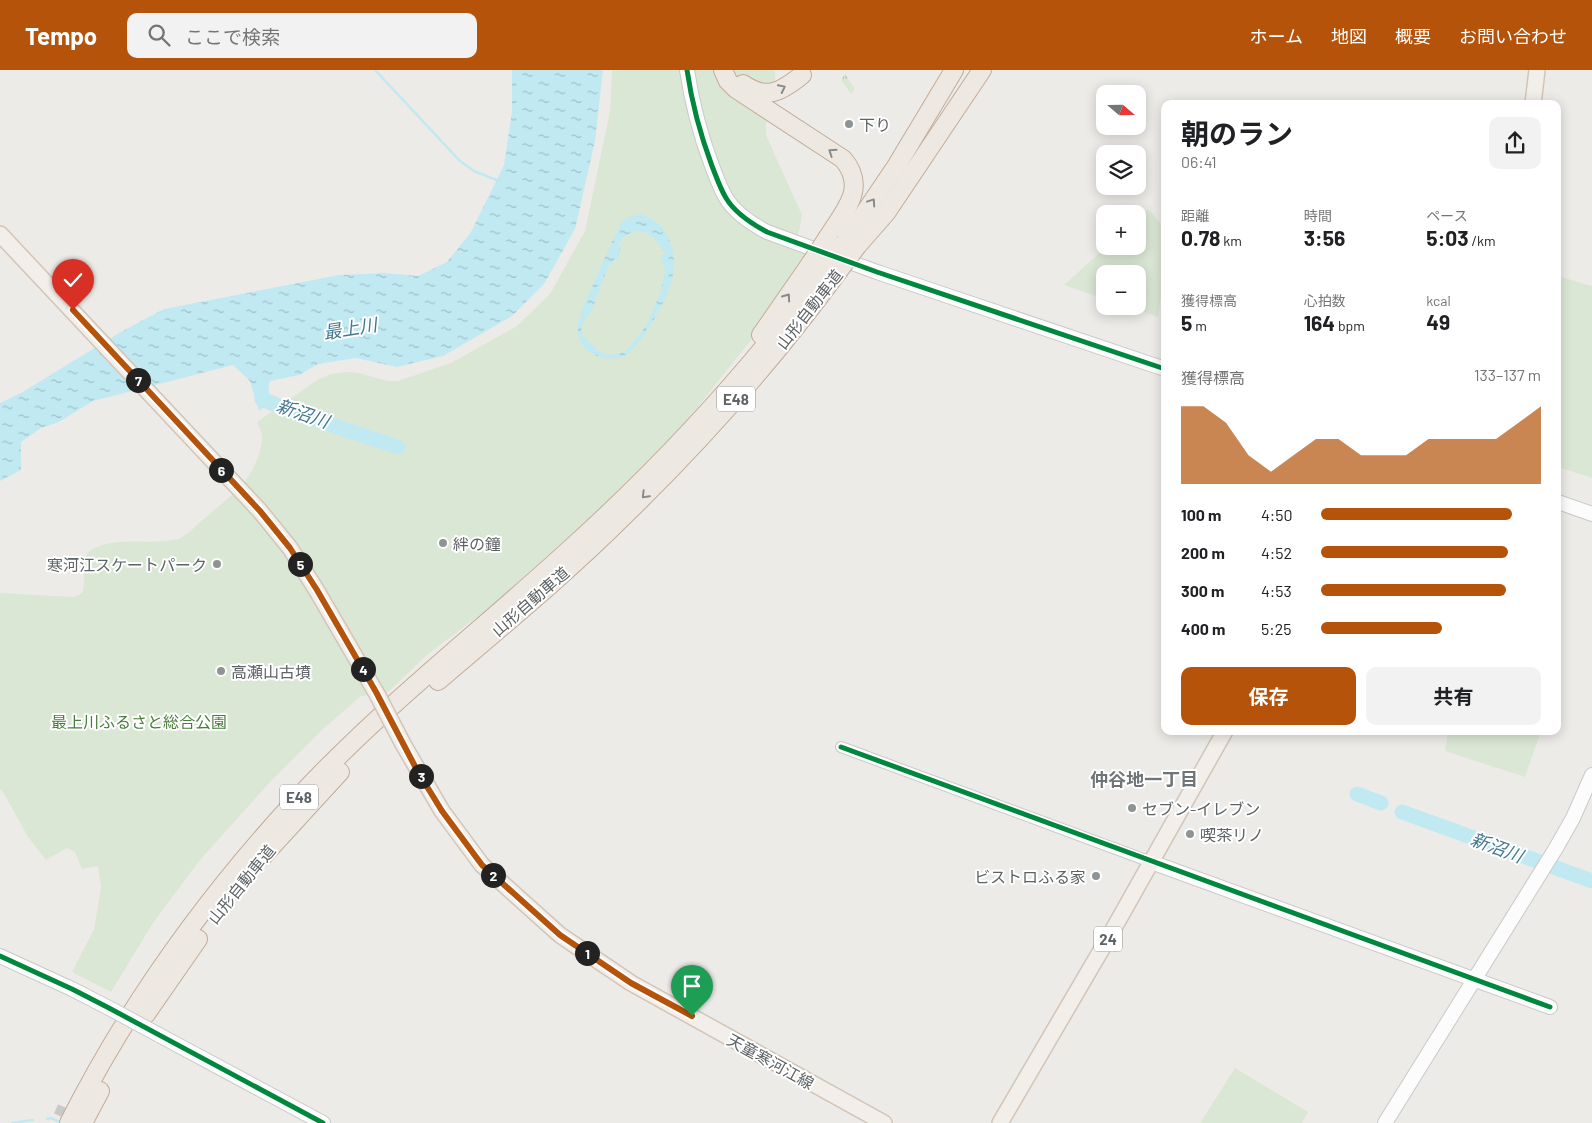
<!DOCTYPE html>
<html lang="ja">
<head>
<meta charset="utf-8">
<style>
  :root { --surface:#fff; --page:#f2f2f2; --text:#202124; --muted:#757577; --accent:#b45309 }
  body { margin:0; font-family:Barlow,"Noto Sans JP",sans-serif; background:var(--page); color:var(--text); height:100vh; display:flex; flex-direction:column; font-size:19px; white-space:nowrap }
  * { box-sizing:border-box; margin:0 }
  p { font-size:16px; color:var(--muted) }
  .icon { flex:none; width:28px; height:28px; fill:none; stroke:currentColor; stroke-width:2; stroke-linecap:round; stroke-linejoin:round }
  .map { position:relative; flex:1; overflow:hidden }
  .side { position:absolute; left:1161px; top:30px; width:400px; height:635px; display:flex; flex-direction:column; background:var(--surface); border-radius:10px; box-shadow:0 2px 12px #0003 }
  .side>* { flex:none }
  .needle { width:32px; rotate:110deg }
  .controls { position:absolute; left:1096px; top:15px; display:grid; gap:10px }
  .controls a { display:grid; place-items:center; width:50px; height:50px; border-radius:10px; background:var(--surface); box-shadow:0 2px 12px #0003; font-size:25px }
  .pin { position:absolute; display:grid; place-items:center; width:42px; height:42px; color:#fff; margin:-51px -21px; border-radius:50% 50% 50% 0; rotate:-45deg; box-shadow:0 0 5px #0007 }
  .pin .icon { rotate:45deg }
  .km { position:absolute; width:25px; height:25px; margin:-12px; border-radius:50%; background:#222; color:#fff; font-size:14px; line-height:25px; text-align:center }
  .round { display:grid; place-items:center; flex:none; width:52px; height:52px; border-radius:10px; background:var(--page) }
  .headline { display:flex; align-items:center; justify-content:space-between; height:85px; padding:0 20px }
  h1 { font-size:28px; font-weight:700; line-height:38px }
  .metrics { display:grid; grid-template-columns:repeat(3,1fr); gap:8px; height:85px; padding:5px 20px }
  .metrics div { display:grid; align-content:center }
  .metrics b { font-size:21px; font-weight:700 }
  .metrics small { font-size:14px; font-weight:400 }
  .metrics p { font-size:14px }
  .chart { height:140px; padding:10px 20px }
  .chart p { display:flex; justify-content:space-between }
  .chart svg { width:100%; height:90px; margin-top:5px; fill:var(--accent); opacity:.7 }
  .primary-button { display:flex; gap:10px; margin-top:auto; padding:10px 20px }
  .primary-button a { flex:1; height:58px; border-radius:10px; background:var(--accent); color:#fff; font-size:20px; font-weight:700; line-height:58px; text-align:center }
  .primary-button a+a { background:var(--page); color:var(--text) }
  ul { padding:0 20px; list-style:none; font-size:16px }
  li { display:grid; grid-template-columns:80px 60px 1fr; align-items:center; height:38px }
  li i { height:12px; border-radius:6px; background:var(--accent) }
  header { display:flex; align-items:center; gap:30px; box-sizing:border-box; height:70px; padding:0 25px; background:var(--accent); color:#fff }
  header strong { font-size:24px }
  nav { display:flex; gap:28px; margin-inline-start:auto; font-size:18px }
  .search { width:350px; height:45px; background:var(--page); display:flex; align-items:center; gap:12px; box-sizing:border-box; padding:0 18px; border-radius:10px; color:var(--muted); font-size:19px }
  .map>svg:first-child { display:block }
</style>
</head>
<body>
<header>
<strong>Tempo</strong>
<div class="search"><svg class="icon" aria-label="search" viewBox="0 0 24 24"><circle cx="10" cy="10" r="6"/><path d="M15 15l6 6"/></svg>ここで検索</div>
<nav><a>ホーム</a><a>地図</a><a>概要</a><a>お問い合わせ</a></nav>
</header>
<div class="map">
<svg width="1592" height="1053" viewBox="0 0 1592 1053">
  <defs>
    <pattern id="grass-tufts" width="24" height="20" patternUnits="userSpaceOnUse" patternTransform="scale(1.25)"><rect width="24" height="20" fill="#dbe7d5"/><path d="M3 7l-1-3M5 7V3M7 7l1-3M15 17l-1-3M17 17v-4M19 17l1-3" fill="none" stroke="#b5bfb0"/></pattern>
    <pattern id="water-ripples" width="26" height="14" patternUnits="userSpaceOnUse" patternTransform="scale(1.25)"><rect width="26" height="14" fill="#c1e9f2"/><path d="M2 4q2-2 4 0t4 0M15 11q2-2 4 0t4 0" fill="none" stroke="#a0c0c8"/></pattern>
  </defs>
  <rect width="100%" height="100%" fill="#edebe8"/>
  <!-- grass -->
  <polygon fill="url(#grass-tufts)" points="845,4 855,19 851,24 841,10"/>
  <!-- green -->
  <g fill="#dbe7d5">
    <path d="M612 0H775V16L766 51V65L802 145 800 158 793 178 809 185 759 260 677 363 641 404 538 496 486 540 427 585 388 622 361 626 322 660 271 711 200 790 153 853 111 922 72 902 94 859 101 817 98 796 82 799 75 782 67 778 46 790 28 767 3 722 0 719V523L74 527 82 523C87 511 79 487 91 480 116 465 151 476 178 469 186 467 198 453 205 448 217 437 231 427 242 415 252 404 263 380 262 366 261 361 259 356 257 352L317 310 331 304 347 302 359 303 387 311H398L451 293 517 256 550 224 585 161 610 41Z"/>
    <polygon points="1148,139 1165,158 1165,201 1158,247 1126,236 1138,236 1138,204 1105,204 1105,229 1064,215 1107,176 1138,176 1138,148"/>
    <polygon points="1558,206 1592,216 1592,408 1558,397"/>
    <polygon points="1448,661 1541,661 1525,707 1445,681"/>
    <polygon points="1235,998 1308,1042 1302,1053 1200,1053"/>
  </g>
  <!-- water -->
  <g fill="url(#water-ripples)" fill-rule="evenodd">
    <polygon points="512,0 603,0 595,71 575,159 544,214 512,246 443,286 397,297 356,288 318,294 299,305 270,311 267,323 276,327 259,341 250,311 233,295 93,331 59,352 41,358 21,372 21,400 0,411 0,333 21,323 119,263 164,239 339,205 384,203 418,206 447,192 471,162 504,95 512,42"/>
    <path d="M640 144C653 147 662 155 668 167 683 198 667 229 650 256 644 265 638 275 629 283 619 290 607 290 597 286 561 270 585 234 595 210 603 192 610 175 619 158V154L629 147ZM637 161C652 162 659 172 665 185H660L665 201 660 224 646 256 628 279 621 283 607 285 599 281 584 267 582 264V255L593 237 608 197 619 186 621 176 618 175C622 166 629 163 637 161Z"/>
  </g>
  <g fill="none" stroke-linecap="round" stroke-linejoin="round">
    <!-- stream -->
    <g stroke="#c1e9f2" stroke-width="2.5">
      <polyline points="375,0 460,91 474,101 499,111"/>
      <polyline points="47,1049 51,1048 60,1052"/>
      <polyline points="12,1053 33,1050"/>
    </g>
    <!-- river -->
    <g stroke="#c1e9f2" stroke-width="15">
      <polyline points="261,318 262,329 295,343 398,377"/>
      <polyline points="1357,724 1381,733"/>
      <polyline points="1402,742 1592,811"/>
    </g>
    <!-- street-tunnel -->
    <polyline stroke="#c9c9c7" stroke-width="10" stroke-dasharray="10 5" stroke-linecap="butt" points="56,1039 75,1047"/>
    <!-- street casing -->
    <g stroke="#c9c9c8" stroke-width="12">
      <polyline id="street" points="841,677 1151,792"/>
    </g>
    <!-- secondary casing -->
    <g stroke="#c9c9c8" stroke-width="16">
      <g id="secondary">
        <path d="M687 0C692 34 700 64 712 96 716 106 720 118 726 128 735 143 752 154 767 162L877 202 1165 299"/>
        <polyline points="1558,432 1592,444"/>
        <polyline points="1151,792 1550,937"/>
        <polyline points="0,886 72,919 109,938"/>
        <polyline points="159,965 323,1053"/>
        <polyline points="1385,1053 1556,778 1573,748 1592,705"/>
      </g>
    </g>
    <!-- primary casing -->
    <g stroke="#d2c5b8" stroke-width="18">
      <g id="primary">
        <polyline points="1533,34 1537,0"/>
        <polyline points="0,164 260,441 290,478 317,521 378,626"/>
        <polyline points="403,674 442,741 482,795 560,865 631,913 884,1053"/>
        <polyline points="1000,1053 1110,865 1225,661"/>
      </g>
    </g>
    <!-- highway casing -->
    <g stroke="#c2ac98" stroke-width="20">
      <g id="highway">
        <path d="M723 0 728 11 736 19 843 89C868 118 844 141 828 167"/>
        <path d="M743 14C767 31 782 21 802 5"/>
        <polyline points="845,172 897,95 954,0"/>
        <polyline points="857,176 886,143 982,0"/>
        <polyline points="761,265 811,193"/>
        <path d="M438 611C501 557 566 504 625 445 702 370 773 290 837 203"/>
        <polyline points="263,786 340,702"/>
        <polyline points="146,944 198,869"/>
        <path d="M69 1053C126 940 201 835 286 741 372 645 475 566 570 479 664 394 750 301 826 198"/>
        <polyline points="83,1053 100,1021"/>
      </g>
    </g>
    <!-- street -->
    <use href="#street" stroke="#fcfcfc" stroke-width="10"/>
    <!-- secondary -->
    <use href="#secondary" stroke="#fcfcfc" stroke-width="14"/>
    <!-- primary -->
    <use href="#primary" stroke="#f2eee9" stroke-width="15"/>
    <!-- highway -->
    <use href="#highway" stroke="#eee8e3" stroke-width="18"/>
    <!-- secondary-bridge casing -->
    <g stroke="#c9c9c8" stroke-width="16" stroke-linecap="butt">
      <polyline id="secondary-bridge" points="109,938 159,965"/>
    </g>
    <!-- primary-bridge casing -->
    <g stroke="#d2c5b8" stroke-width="18" stroke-linecap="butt">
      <polyline id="primary-bridge" points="378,626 403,674"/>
    </g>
    <!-- highway-bridge casing -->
    <g stroke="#c2ac98" stroke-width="20" stroke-linecap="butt">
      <g id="highway-bridge">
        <polyline points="811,193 828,167"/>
        <polyline points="826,198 845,172"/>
        <polyline points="837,203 857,176"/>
      </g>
    </g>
    <!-- secondary-bridge -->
    <use href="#secondary-bridge" stroke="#fcfcfc" stroke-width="14"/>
    <!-- primary-bridge -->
    <use href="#primary-bridge" stroke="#f2eee9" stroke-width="15"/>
    <!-- highway-bridge -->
    <use href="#highway-bridge" stroke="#eee8e3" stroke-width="18"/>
    <!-- cycleway casing -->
    <g stroke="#fff" stroke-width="8">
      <g id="cycleway">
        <path d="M687 0C692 34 700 64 712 96 716 106 720 118 726 128 735 143 752 154 767 162L877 202 1165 299"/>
        <polyline points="841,677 1550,937"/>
        <polyline points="0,886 72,919 109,938 323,1053"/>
      </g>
    </g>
    <!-- cycleway -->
    <use href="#cycleway" stroke="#00873e" stroke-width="5"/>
  </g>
  <!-- one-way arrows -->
  <defs><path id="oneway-chevron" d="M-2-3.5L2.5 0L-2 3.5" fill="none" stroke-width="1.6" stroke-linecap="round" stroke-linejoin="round" transform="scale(1.25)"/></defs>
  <g stroke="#898b8b">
    <use href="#oneway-chevron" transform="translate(782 18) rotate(-26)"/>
    <use href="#oneway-chevron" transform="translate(832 82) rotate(-146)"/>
    <use href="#oneway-chevron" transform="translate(872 132) rotate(-56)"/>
    <use href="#oneway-chevron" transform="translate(787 227) rotate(-55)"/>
    <use href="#oneway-chevron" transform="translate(645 425) rotate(135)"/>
  </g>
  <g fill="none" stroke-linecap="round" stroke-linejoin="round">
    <!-- route casing -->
    <g stroke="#fff" stroke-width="10">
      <polyline id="route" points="73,240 260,441 290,478 317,520 376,622 418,702 442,741 482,795 560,865 631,913 692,946"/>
    </g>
    <!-- route -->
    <use href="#route" stroke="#b45309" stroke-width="6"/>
  </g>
  <!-- markers -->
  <g fill="#909393" stroke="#fff" stroke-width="2">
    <circle cx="849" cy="54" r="5"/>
    <circle cx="443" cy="473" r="5"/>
    <circle cx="217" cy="494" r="5"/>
    <circle cx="221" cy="601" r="5"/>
    <circle cx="1132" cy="738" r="5"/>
    <circle cx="1190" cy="764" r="5"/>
    <circle cx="1096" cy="806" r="5"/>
  </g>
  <g text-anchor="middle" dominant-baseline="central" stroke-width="4" stroke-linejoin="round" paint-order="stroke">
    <!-- shield labels -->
    <g fill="#fff" stroke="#8e9293" stroke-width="1">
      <rect x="717" y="316.5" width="38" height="25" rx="4"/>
      <rect x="280" y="714.5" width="38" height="25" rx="4"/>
      <rect x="1094" y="856.5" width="28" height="25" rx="4"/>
    </g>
    <g font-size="15" font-weight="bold" fill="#5e6365">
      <text x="736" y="329">E48</text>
      <text x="299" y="727">E48</text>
      <text x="1108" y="869">24</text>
    </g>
    <!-- poi labels -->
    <g font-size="16" fill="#5e6365" stroke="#fff" text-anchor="start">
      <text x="859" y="54">下り</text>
      <text x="453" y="473">絆の鐘</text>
      <text x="207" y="494" text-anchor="end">寒河江スケートパーク</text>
      <text x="231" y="601">高瀬山古墳</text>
      <text x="1142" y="738">セブン-イレブン</text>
      <text x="1200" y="764">喫茶リノ</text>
      <text x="1086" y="806" text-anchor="end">ビストロふる家</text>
    </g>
    <!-- street labels -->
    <g font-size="16" fill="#5e6365" stroke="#fff">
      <text transform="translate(809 239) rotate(-52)">山形自動車道</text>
      <text transform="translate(530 531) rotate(-41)">山形自動車道</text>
      <text transform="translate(241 814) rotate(-51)">山形自動車道</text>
      <text transform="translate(771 991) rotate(29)">天童寒河江線</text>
    </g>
    <!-- park labels -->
    <g font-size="16" fill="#487e3c" stroke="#fff">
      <text x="139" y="651">最上川ふるさと総合公園</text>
    </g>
    <!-- water labels -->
    <g font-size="18" font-style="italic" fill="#42788f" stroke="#fff">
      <text transform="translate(350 258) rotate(-9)">最上川</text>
      <text transform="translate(303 343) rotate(19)">新沼川</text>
      <text transform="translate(1497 777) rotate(20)">新沼川</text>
    </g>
    <!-- neighbourhood labels -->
    <g font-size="18" font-weight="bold" fill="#6f7577" stroke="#fff">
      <text x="1144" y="709">仲谷地一丁目</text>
    </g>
  </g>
</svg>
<div class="controls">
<a><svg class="needle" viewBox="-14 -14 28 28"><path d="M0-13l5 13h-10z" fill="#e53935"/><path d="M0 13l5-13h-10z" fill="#757577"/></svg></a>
<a><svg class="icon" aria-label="layers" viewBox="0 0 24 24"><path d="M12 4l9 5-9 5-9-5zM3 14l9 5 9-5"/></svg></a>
<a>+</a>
<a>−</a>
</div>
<div class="pin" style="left:692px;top:946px;background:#1e9e55"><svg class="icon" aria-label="arrive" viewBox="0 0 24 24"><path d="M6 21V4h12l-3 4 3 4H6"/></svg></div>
<div class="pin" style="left:73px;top:240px;background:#d93025"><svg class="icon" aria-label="check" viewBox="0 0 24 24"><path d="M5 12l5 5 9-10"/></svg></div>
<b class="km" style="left:587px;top:883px">1</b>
<b class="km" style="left:493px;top:805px">2</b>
<b class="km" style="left:421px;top:706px">3</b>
<b class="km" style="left:363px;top:599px">4</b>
<b class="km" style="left:300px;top:494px">5</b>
<b class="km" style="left:221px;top:400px">6</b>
<b class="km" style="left:138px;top:310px">7</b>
<section class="side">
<div class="headline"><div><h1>朝のラン</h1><p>06:41</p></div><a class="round"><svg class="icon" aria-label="share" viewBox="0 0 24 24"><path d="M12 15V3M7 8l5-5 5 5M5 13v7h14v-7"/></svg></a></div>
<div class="metrics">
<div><p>距離</p><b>0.78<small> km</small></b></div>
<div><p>時間</p><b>3:56</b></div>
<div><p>ペース</p><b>5:03<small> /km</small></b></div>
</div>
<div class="metrics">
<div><p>獲得標高</p><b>5<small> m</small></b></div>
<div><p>心拍数</p><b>164<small> bpm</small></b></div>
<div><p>kcal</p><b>49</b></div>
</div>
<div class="chart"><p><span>獲得標高</span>133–137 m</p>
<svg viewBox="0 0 160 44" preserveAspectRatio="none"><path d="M0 44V6L10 6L20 14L30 30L40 38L50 30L60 22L70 22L80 30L90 30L100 30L110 22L120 22L130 22L140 22L150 14L160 6V44z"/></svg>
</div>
<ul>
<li><b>100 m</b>4:50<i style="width:87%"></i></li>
<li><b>200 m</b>4:52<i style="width:85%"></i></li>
<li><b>300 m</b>4:53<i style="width:84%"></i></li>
<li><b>400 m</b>5:25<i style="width:55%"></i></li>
</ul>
<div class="primary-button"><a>保存</a><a>共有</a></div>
</section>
</div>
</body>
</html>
